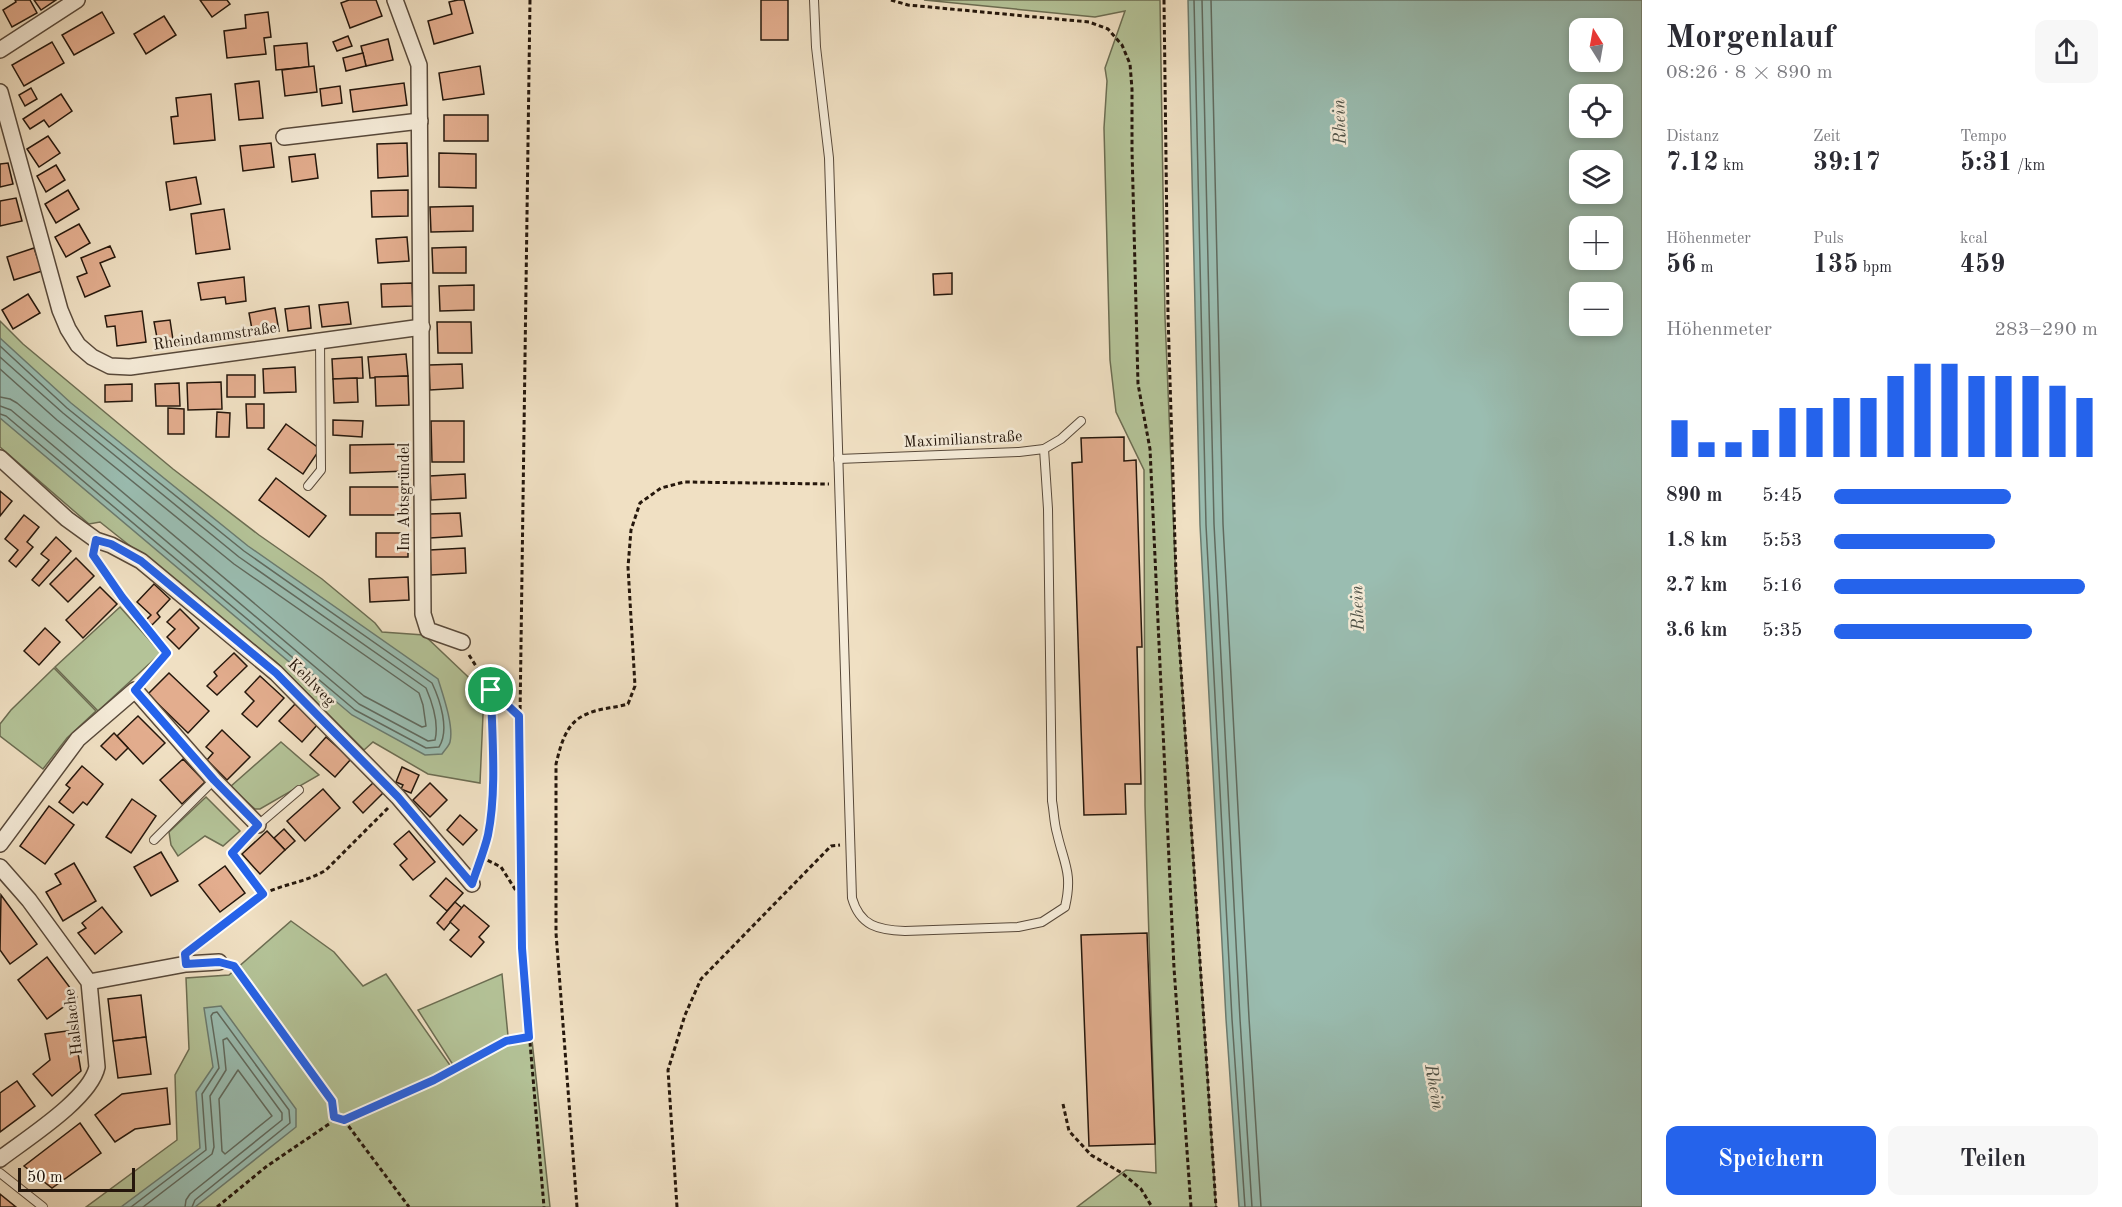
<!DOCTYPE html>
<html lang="de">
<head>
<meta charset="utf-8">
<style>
  :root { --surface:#fff; --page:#f7f7f7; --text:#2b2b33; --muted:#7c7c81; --accent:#2563eb }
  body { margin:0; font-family:"Old Standard TT",serif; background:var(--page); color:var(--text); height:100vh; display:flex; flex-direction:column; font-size:22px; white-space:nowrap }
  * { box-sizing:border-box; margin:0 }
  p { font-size:20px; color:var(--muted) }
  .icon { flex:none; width:33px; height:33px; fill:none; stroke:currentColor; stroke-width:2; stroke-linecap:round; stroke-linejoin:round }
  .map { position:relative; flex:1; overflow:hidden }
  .sheet { display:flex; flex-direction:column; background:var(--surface); width:480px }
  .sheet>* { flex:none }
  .needle { width:39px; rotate:349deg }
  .tools { position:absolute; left:1569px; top:18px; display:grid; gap:12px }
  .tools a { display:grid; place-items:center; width:54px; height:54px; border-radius:12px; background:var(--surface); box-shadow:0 3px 9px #0003; font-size:30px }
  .scale { position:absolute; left:18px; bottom:15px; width:117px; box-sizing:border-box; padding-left:6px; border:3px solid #25170c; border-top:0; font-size:16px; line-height:21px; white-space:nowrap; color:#25170c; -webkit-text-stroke:4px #f5ebd8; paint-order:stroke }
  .pin { position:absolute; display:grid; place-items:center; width:51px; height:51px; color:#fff; margin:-26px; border:3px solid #fff; border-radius:50%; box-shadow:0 2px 6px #0007 }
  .round { display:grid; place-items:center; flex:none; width:63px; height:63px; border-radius:12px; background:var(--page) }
  .summary { display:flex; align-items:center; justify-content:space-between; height:102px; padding:0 24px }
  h1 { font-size:33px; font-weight:800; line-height:45px }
  .figures { display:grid; grid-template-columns:repeat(3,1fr); gap:9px; height:102px; padding:6px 24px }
  .figures div { display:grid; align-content:center }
  .figures b { font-size:26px; font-weight:800 }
  .figures small { font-size:16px; font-weight:400 }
  .figures p { font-size:16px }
  .chart { height:168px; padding:12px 24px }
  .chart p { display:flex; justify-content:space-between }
  .chart svg { width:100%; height:108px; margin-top:6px; stroke:var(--accent); stroke-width:6 }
  .button { display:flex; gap:12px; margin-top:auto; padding:12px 24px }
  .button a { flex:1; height:69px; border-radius:12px; background:var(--accent); color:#fff; font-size:24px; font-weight:800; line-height:69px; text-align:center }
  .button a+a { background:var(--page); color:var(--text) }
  ul { padding:0 24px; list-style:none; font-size:20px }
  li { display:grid; grid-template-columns:96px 72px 1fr; align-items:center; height:45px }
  li i { height:15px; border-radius:8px; background:var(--accent) }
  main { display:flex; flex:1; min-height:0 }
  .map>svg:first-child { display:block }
</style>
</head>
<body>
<main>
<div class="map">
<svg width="1642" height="1207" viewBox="0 0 1642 1207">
  <rect width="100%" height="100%" fill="#f0e0c3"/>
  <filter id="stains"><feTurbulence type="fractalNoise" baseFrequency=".00333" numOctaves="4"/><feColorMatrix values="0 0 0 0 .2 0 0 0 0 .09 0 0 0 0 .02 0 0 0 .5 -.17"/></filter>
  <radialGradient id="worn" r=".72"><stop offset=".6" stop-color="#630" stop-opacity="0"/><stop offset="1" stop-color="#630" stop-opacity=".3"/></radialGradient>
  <!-- green -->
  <g fill="#b4c398" stroke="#6c6d52" stroke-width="1.5">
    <polygon points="924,0 1160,0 1165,317 1177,608 1216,1207 1077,1207 1126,1170 1156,1173 1145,805 1144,470 1116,412 1110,360 1104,128 1107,81 1105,68 1125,11 1095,17"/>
    <polygon points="0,321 23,344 173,469 259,535 322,579 375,623 382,632 424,635 484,692 480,783 428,774 373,742 364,750 276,662 100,522 89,524 0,447"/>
    <polygon points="120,607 161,653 98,711 55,667"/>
    <polygon points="54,668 96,711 67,738 43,769 0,736 0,724 11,710"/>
    <polygon points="281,742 319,775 260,809 255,809 230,787"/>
    <polygon points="206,797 240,831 223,846 205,836 178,856 171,845 169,832"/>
    <polygon points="291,921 334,952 363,986 386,974 454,1071 531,1031 550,1207 86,1207 177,1140 175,1075 189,1049 186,978 229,975"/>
    <polygon points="502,974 508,1036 455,1068 418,1010"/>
  </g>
  <!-- water -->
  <g fill="#9abdb1" stroke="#6b7b6f" stroke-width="1.5" fill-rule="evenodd">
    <path d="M1188 0H1642V1207H1239L1226 1019 1200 525ZM1580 28H1612V62H1580ZM1580 94H1612V128H1580ZM1612 160V194H1580V160ZM1580 226H1612V260H1580ZM1580 292H1612V326H1580Z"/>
    <path d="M0 338 71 403 248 546 438 679C443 695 454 726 450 742 449 746 444 751 442 754L425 755 352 715 0 418Z"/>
    <polygon points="221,1006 296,1109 296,1127 195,1207 121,1207 200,1148 196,1092 213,1067 204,1008"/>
  </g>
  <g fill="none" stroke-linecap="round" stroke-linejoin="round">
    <!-- shore -->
    <g stroke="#606a5e" stroke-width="1.5">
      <polyline points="1194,0 1206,525 1232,1019 1245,1207"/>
      <polyline points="1202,0 1214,524 1240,1019 1252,1207"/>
      <polyline points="1211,0 1223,524 1249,1018 1261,1207"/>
      <path d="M0 346 67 408 244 551 432 683C440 700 450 730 439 747L426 748 355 710 6 416 0 414"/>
      <path d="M0 357 63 413 239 557 426 688C432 702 439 724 435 740L428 741 359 704 11 410 0 406"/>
      <polyline points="0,369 57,420 234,564 419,693 423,705 426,726 422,727 364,696 17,403 10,399 0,397"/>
      <polygon points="238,1070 272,1116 225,1154 222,1151 219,1099"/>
      <polyline points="131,1207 206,1150 202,1094 219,1068 211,1016 213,1013 217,1012 289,1110 290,1123 195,1200 192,1207"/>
      <polyline points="143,1207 212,1154 214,1147 210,1096 226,1070 223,1040 227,1038 282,1113 282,1120 190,1194 186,1200 185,1207"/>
    </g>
  </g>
  <!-- building -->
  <g fill="#e3ad8e" stroke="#25170c" stroke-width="1.5">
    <polygon points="15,0 30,0 37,13 12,27 3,10 16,2"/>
    <polygon points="34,0 56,0 41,10"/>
    <polygon points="200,0 227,0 230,4 212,17"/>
    <polygon points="349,0 376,0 382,16 350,28 341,3"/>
    <polygon points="458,0 464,0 473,33 434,44 428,21 452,14 449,2"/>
    <rect x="761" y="0" width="27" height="40"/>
    <polygon points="102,12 114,33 74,55 62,35"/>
    <polygon points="268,12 271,37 264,38 266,54 227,58 224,31 246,28 245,15"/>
    <polygon points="164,16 176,35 146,54 134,34"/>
    <polygon points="348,36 352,46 337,51 333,42"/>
    <polygon points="388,39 393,60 366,66 361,46"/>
    <polygon points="52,42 64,63 24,86 12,65"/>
    <polygon points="307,43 309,67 276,70 274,46"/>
    <polygon points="363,53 366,66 346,71 343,58"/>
    <polygon points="314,66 317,92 285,96 282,70"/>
    <polygon points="480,66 484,94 443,100 439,73"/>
    <polygon points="259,81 263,118 239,120 235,84"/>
    <polygon points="404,83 407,105 353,112 350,90"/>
    <polygon points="340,86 342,103 322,106 320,89"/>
    <polygon points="31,88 37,99 25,106 19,95"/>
    <polygon points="61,94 72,111 49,127 44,120 30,129 23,119"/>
    <polygon points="211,94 215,140 174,144 171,117 178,116 176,98"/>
    <rect x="444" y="115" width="44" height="26"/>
    <polygon points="48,136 60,153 39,167 27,149"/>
    <polygon points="271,143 274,167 243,171 240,146"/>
    <polygon points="407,143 408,176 378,178 377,144"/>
    <polygon points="439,153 476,154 476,188 439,187"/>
    <polygon points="315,154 318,178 292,182 289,157"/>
    <polygon points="8,163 13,184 0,187 0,164"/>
    <polygon points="56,165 65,180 46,192 37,176"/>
    <polygon points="196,177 201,204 170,210 166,182"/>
    <polygon points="68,190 79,209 56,223 45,204"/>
    <polygon points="408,190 408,216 372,217 371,191"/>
    <polygon points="16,198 22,221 0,226 0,201"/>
    <polygon points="473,206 473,231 431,232 430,207"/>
    <polygon points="224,209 230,249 196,254 191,214"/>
    <polygon points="79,224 90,243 66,257 55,237"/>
    <polygon points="407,237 409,261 378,263 376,239"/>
    <polygon points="110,246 115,257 100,263 110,286 85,297 77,277 87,273 81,258"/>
    <polygon points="466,247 466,273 433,273 432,248"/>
    <polygon points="34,248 42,271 14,280 7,257"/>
    <polygon points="952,273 952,294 934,295 933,274"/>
    <polygon points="244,277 246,301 226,304 225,297 201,300 198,283"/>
    <polygon points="412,283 413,306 382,307 381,284"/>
    <polygon points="474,285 474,310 440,311 439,286"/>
    <polygon points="28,294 40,313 13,329 2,310"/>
    <polygon points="348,302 351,324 322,327 319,305"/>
    <polygon points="309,306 311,328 288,331 285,309"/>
    <polygon points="275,308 279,331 253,335 249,313"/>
    <polygon points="142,311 146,342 117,346 115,326 107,327 105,316"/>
    <polygon points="170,320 173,340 158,343 154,322"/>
    <polygon points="437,322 471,322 472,353 438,353"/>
    <polygon points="406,354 408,376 370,378 368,357"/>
    <polygon points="362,357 363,378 333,379 332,359"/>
    <polygon points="462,364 463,388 430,390 429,365"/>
    <polygon points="295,367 296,392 264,393 263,369"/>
    <rect x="227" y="375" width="28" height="22"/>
    <polygon points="408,376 409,405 376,406 375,377"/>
    <polygon points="357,378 358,402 334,403 333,379"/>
    <polygon points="221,382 222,409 188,410 187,383"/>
    <polygon points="179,383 180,406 156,406 155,384"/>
    <polygon points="132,384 132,401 105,402 105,385"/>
    <polygon points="246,404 264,404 264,428 247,428"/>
    <polygon points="168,408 184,409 184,434 168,434"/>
    <polygon points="217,412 230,413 229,437 216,437"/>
    <polygon points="333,420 363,421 362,437 333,435"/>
    <polygon points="431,421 464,421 464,462 432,462"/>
    <polygon points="286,424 320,449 303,474 268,449"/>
    <polygon points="1124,437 1124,461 1136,460 1142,647 1137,647 1141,784 1125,784 1126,814 1084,815 1072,463 1082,462 1081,438"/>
    <polygon points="407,444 408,471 350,473 350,445"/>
    <polygon points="465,474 466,498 431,500 430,476"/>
    <polygon points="276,478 326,516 309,537 259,500"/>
    <rect x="350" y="487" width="59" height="28"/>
    <polygon points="0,491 12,501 0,516"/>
    <polygon points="460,513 462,536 430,538 429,514"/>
    <polygon points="24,515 39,527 27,542 33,547 16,567 9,561 18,550 5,539"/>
    <rect x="376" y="533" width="32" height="24"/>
    <polygon points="56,537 71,551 39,586 32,580 49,560 41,554"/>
    <polygon points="465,548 466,573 431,575 430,550"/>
    <polygon points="76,558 94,576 68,602 50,584"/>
    <polygon points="408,577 409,600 370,602 369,579"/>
    <polygon points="154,584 170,599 157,613 160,617 152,625 146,620 151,615 137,602"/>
    <polygon points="100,587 117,604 83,638 66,620"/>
    <polygon points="180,609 199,628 179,649 167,637 175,629 167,622"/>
    <polygon points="45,628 60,642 39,665 24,651"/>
    <polygon points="234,653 247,666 217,695 207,686 217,676 214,672"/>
    <polygon points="169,673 209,711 188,733 148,694"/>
    <polygon points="260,676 284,698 257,727 242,714 254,701 245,692"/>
    <polygon points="295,704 318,724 302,742 279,721"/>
    <polygon points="138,716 165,743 143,764 117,736"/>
    <polygon points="222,730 250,757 227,780 207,760 213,753 206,747"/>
    <polygon points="114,733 128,748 116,760 101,746"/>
    <polygon points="326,737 351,759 335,777 310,755"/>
    <polygon points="183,759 205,782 182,804 160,780"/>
    <polygon points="82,766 103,784 87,805 83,802 73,813 59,802 70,788 66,785"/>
    <polygon points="402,767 419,775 411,793 401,789 403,785 396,782"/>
    <polygon points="374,782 384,792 363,813 353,802"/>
    <polygon points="430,783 447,800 430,817 413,800"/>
    <polygon points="323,789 340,808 305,841 287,821"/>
    <polygon points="132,799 156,816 131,853 106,837"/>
    <polygon points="49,806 74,825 45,864 20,846"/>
    <polygon points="460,815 477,830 463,845 447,830"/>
    <polygon points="284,829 295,841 285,850 274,838"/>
    <polygon points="267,831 285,850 260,874 242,854"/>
    <polygon points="409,831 435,862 413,880 400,865 407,859 394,844"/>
    <polygon points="161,852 178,881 151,896 134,867"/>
    <polygon points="74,863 96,901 63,921 46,892 61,884 55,874"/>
    <polygon points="225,866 245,893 220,912 199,885"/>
    <polygon points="446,878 463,893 447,911 430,896"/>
    <polygon points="1,895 37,944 10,964 0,950"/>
    <polygon points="455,902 462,908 444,930 437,923"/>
    <polygon points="464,905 489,926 479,937 484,942 471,957 450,940 459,930 450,922"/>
    <polygon points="102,907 122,932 95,954 78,933 86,928 82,923"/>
    <polygon points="1147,933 1155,1144 1089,1146 1081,935"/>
    <polygon points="47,957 77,997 47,1019 18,980"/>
    <polygon points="141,995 146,1037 113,1041 108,999"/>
    <polygon points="74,1030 81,1071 52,1096 33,1074 50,1060 45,1034"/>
    <polygon points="146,1037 151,1074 118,1078 113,1041"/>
    <polygon points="17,1081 35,1106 0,1132 0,1093"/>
    <polygon points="167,1088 170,1124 135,1129 115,1142 95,1115 122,1094"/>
    <polygon points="80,1123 101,1153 52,1188 24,1166"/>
    <polygon points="0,1194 16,1207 0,1207"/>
  </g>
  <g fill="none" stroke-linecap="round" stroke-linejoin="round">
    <!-- lane casing -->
    <g stroke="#58493a" stroke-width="10">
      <g id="lane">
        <path d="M814 0 816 47 829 158 852 898C860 926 878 930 905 931L1018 927 1042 922 1065 907C1073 873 1064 864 1057 833 1054 823 1054 811 1052 801L1048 509 1044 449"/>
        <polyline points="838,459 1019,452 1044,449 1061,439 1081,421"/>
        <polyline points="308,486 321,470 320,340"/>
        <polyline points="96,540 93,555 122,597"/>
        <polyline points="154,840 214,780"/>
        <polyline points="232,853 258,825 299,790"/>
        <polyline points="0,1173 43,1207"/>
      </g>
    </g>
    <!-- street casing -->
    <g stroke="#58493a" stroke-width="18">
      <g id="street">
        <polyline points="395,0 419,65 423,614 428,630 462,642"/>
        <polyline points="0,50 77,0"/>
        <polyline points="0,92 60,310 68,329 78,345 92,357 110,366 130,367 422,327"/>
        <polyline points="284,137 420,121"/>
        <polyline points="0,458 67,519 96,540 111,545 141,561 276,673 398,797 472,884"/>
        <polyline points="0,844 78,739 135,690 214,780 258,825"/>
        <path d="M0 867 29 900 89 982 97 1067C90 1099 26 1139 0 1159"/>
        <polyline points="89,982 186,964 219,962"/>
      </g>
    </g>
    <!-- path -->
    <g stroke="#25170c" stroke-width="3" stroke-dasharray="4.5 3" stroke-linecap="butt">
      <polyline points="530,0 520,716 520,898 522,948 544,1207"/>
      <polyline points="891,0 908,5 1089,22 1108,29 1122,45 1130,64 1132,89 1132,150 1138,384 1150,449 1174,968 1191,1207"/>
      <polyline points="1164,0 1168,315 1177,608 1216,1207"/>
      <polyline points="129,605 167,653 144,679"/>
      <polyline points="469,655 491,690 492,777 490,819 488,836 477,868"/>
      <polyline points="491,690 519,715"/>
      <polyline points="481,857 501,867 520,897"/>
      <polyline points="238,862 263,894"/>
      <path d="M192 948 263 894C283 884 307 882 326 870L388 808"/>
      <polyline points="1063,1104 1069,1131 1091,1155 1122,1173 1141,1189 1152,1207"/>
      <polyline points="334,1117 344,1120 434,1080 505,1041 529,1037"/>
      <polyline points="344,1120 409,1207"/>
      <polyline points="217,1207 267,1166 329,1124 334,1117 332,1101 233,966"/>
      <path d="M577 1207 556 933V764C561 744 566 722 587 714 599 708 615 708 628 704L635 686 628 567 631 530 640 503 661 488 684 482 829 484"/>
      <polyline points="677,1207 668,1070 685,1015 701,979 831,846 840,845"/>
    </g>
    <!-- lane -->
    <use href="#lane" stroke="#f5ebd8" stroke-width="8"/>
    <!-- street -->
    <use href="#street" stroke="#f5ebd8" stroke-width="15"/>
  </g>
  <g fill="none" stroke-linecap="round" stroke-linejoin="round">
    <!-- route casing -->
    <g stroke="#fff" stroke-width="12">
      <path id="route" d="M96 540 111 544 141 561 276 673 398 797 472 884C477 868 484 852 488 835 497 790 492 737 491 690L519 716 522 948 529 1037 506 1041 434 1080 344 1120 334 1117 332 1101 234 966 219 962 186 964 185 954 263 894 232 853 258 825 214 780 135 690 167 653 122 597 93 555Z"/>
    </g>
    <!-- route -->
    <use href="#route" stroke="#2563eb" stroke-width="8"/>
  </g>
  <g text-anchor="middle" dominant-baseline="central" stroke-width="5" stroke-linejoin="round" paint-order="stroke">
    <!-- street labels -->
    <g font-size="16" fill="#25170c" stroke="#f5ebd8">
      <text transform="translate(215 337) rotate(-8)">Rheindammstraße</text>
      <text transform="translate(963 440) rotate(-3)">Maximilianstraße</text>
      <text transform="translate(405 497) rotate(-90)">Im Abtsgründel</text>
      <text transform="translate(311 683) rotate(45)">Kehlweg</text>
      <text transform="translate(74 1022) rotate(-97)">Halslache</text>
    </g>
    <!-- water labels -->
    <g font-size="18" font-style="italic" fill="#4e5146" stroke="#f5ebd8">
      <text transform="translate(1340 122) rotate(-92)">Rhein</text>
      <text transform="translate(1358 608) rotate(-92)">Rhein</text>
      <text transform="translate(1434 1087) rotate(80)">Rhein</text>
    </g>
  </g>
  <rect width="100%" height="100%" filter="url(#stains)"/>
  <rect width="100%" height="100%" fill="url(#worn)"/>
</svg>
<div class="tools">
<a><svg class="needle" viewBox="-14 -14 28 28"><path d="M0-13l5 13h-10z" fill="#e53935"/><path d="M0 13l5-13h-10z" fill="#7c7c81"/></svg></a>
<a><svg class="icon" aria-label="locate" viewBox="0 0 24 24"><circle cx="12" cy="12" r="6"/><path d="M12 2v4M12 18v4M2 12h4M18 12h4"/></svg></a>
<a><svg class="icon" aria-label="layers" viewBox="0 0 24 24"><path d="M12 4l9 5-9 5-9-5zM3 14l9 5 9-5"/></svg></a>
<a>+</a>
<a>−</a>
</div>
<div class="scale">50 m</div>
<div class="pin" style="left:491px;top:690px;background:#1e9e55"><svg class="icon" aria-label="arrive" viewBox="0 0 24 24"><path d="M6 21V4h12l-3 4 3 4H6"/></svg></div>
</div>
<section class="sheet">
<div class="summary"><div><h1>Morgenlauf</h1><p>08:26 · 8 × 890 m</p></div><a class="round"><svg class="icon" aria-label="share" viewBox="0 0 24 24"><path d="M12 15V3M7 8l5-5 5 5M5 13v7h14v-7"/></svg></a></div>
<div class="figures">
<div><p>Distanz</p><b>7.12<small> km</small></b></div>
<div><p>Zeit</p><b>39:17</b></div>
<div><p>Tempo</p><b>5:31<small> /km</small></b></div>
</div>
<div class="figures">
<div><p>Höhenmeter</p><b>56<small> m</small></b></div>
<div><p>Puls</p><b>135<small> bpm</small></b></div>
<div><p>kcal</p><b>459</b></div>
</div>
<div class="chart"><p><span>Höhenmeter</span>283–290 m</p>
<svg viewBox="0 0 160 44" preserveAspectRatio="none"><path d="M5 44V29M15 44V38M25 44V38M35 44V33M45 44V24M55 44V24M65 44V20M75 44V20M85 44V11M95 44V6M105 44V6M115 44V11M125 44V11M135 44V11M145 44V15M155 44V20"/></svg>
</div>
<ul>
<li><b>890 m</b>5:45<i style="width:67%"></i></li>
<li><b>1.8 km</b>5:53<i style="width:61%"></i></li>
<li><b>2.7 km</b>5:16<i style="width:95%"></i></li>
<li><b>3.6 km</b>5:35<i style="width:75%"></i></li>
</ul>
<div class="button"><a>Speichern</a><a>Teilen</a></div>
</section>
</main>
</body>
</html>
